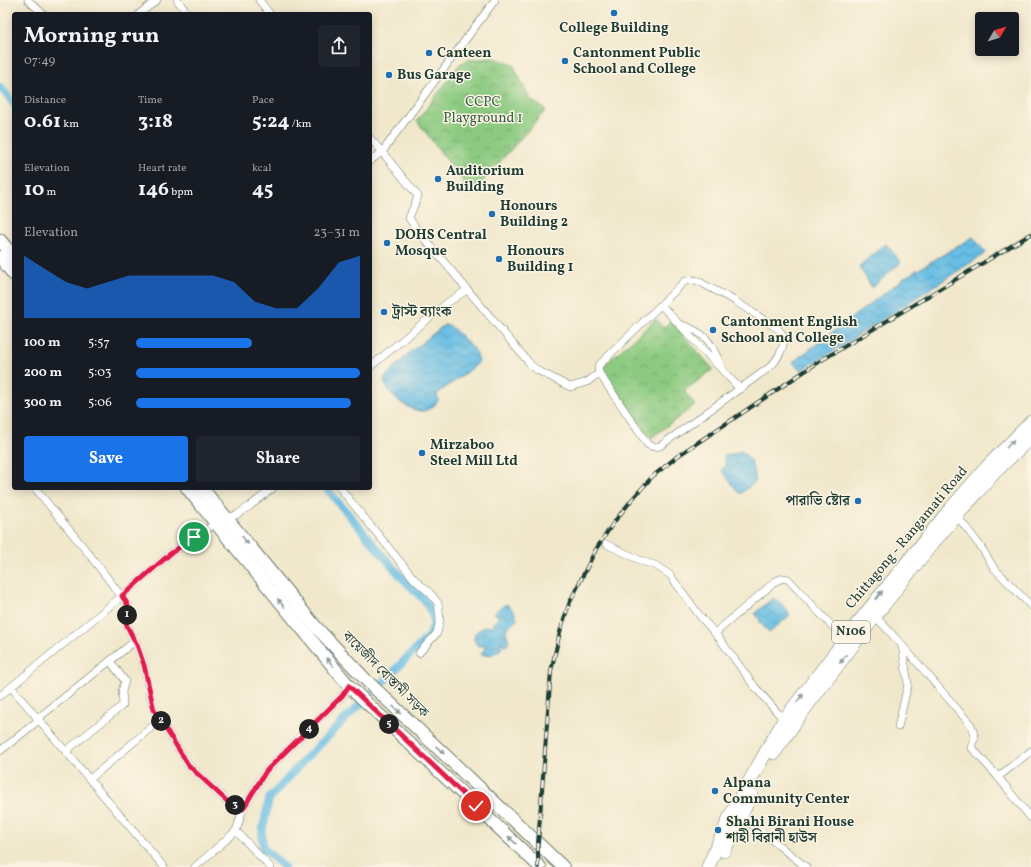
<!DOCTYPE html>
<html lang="en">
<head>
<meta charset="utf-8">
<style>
  :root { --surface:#171b24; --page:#20242c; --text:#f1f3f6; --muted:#9ea1a6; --accent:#1a73e8 }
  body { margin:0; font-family:Vollkorn,"Noto Serif Bengali",serif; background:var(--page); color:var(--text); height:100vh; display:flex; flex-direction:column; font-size:15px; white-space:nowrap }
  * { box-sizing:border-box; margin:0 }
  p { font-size:13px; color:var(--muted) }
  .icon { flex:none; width:22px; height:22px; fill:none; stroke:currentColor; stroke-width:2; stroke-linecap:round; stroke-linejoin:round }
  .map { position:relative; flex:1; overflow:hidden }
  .details { position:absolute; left:12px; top:12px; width:360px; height:478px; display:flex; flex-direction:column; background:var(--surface); border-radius:4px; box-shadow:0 2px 10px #0003 }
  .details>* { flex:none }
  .needle { width:26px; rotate:52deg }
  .tools { position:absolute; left:975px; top:12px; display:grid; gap:8px }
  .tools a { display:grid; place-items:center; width:44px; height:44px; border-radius:4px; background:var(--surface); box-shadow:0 2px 10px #0003; font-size:20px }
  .pin { position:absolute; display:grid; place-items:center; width:34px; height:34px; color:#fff; margin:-17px; border:2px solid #fff; border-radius:50%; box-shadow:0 1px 4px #0007 }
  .km { position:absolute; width:20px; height:20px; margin:-10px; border-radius:50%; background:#222; color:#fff; font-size:11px; line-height:20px; text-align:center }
  .round { display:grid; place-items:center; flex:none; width:42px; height:42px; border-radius:4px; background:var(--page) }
  .head { display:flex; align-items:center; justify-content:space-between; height:68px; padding:0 12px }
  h1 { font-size:22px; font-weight:700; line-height:30px }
  .figures { display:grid; grid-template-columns:repeat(3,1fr); gap:6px; height:68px; padding:4px 12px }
  .figures div { display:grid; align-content:center }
  .figures b { font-size:20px; font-weight:700 }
  .figures small { font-size:11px; font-weight:400 }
  .figures p { font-size:11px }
  .chart { height:112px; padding:8px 12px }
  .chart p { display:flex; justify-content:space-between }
  .chart svg { width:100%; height:72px; margin-top:4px; fill:var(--accent); opacity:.7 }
  .button { display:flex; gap:8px; margin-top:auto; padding:8px 12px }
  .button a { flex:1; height:46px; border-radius:4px; background:var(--accent); color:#fff; font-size:16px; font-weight:700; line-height:46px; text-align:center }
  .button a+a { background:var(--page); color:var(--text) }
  ul { padding:0 12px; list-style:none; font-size:13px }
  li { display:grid; grid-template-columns:64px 48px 1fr; align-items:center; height:30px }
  li i { height:10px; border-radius:5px; background:var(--accent) }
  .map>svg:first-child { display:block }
</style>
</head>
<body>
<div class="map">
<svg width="1031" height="867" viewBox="0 0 1031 867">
  <defs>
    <pattern id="park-crowns" width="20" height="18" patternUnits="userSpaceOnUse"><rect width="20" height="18" fill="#8cca81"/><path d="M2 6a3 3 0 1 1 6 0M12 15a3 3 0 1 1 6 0" fill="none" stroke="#72a56a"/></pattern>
    <pattern id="water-waves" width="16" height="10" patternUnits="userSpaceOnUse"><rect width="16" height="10" fill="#68bde4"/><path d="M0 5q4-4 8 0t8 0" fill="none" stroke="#559bba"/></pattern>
  </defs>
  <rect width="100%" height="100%" fill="#fcf5e5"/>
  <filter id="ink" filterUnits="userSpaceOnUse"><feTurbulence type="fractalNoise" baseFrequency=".025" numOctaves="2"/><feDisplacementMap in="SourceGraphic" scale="8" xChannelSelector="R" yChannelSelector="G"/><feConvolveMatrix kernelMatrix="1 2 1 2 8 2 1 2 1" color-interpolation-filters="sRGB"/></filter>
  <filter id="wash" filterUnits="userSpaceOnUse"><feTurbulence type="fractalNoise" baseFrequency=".012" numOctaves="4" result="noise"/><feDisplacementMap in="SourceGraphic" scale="16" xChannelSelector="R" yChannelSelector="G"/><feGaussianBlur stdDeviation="0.9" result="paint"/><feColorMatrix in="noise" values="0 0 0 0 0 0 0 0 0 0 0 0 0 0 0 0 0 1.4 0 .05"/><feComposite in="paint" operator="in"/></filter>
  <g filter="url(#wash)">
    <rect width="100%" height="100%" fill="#f1e8cc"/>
    <!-- park -->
    <g fill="url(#park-crowns)" stroke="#56845a">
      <polygon points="494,58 513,65 530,99 546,110 472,193 417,121 460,64 468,60"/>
      <polygon points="656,319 663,328 671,321 713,369 684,391 695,405 651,438 601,368"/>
    </g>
    <!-- water -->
    <g fill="url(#water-waves)" stroke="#447d8c">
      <polygon points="973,237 986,253 824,357 800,371 793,362 907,276"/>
      <polygon points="886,244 901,262 872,288 859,266"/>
      <path d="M444 325H449C457 332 478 350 479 361L476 365 437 394 438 401C435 406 428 411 422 411 408 411 383 392 384 378L408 354Z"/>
      <polygon points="742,451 751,461 756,481 740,494 721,470 726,466 724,456"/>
      <polygon points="773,598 783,605 790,615 769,633 759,621 760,620 755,613"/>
      <path d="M506 604C512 608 516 613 517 620L507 628 506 631 509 642 505 647 502 640 501 649C495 653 489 657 481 654L486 646H478L474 640 475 633 485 626 491 627 499 617 494 613 497 610Z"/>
    </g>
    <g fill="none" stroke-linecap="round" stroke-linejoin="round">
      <!-- canal -->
      <g stroke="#68bde4" stroke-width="8">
        <polyline points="0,87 14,104"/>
        <polyline points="284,867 263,848 262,833 269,799 304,760 430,635 434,623 432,614 425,601 403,579 326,488"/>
      </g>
    </g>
  </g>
  <g filter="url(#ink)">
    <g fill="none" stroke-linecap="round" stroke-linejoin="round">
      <!-- street casing -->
      <g stroke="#687969" stroke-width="8">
        <g id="street">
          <polyline points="28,0 43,14"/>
          <polyline points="177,0 188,14"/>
          <polyline points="259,0 270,14"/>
          <polyline points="139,14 157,0"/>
          <polyline points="370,138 382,152 495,0"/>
          <polyline points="370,161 382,152 418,196 409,218 417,230 531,365 537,370 570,387 587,382 599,373"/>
          <path d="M696 280 735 301 778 329C781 332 785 336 784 340 783 350 777 360 770 367L660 446 654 447 648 445 599 373 598 366 685 281Z"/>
          <polyline points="661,305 740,389"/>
          <path d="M680 324C706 333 711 341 721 366"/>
          <polyline points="370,367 447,303 467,290"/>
          <polyline points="35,488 89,554 128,605 126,624 137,645 144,665 149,691 154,710 189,766 229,803 243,809"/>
          <polyline points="340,488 415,580 430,593 438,603 440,619 437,633 419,653"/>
          <polyline points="957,516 981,547 994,568 1031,606"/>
          <polyline points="606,544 644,562 655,565 670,575 700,616 719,638 755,687 784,720"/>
          <polyline points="875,616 902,645 908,684 898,727"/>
          <polyline points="715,633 776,581 783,578 788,579 830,624 846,638"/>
          <polyline points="902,645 971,725 975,737 971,747 998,777 1031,818"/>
          <polyline points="11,687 122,596 170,554 194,537 215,524 238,514 250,506 273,488"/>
          <polyline points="0,696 11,687 164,867"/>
          <polyline points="37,719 135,641"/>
          <polyline points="0,751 39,720"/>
          <polyline points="66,751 123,705 122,691 125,681 110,661"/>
          <polyline points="998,777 1031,751"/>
          <polyline points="90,779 160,720"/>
          <polyline points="740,815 806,867"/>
          <polyline points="195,867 236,831"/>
          <polyline points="270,867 236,831 243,809 266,771 342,696 349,686"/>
        </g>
      </g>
      <!-- primary casing -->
      <g stroke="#687969" stroke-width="14">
        <g id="primary">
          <polyline points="0,240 14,257"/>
          <polyline points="0,257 14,275"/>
          <polyline points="187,488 349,686 540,867"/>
          <polyline points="202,488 315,626 366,680 563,867"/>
        </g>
      </g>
      <!-- highway casing -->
      <g stroke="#687969" stroke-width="14">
        <g id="highway">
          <polyline points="774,753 800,715 875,616 931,545 995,472 1031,437"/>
          <polyline points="724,851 751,795"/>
          <polyline points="708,867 731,814 784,720 854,628 947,513 986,468 1031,422"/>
        </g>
      </g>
      <!-- street -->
      <use href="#street" stroke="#fff" stroke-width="7"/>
      <!-- primary -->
      <use href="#primary" stroke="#fff" stroke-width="12"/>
      <!-- highway -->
      <use href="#highway" stroke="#fff" stroke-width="13"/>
      <!-- rail casing -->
      <g stroke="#1f3d34" stroke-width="4">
        <polyline id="rail" points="538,867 538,843 551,671 560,632 569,604 596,549 614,522 634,497 653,476 679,455 817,363 1031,234"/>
      </g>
      <!-- rail -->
      <use href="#rail" stroke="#fcf5e5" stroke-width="2.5" stroke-dasharray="8" stroke-linecap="butt"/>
    </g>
    <!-- one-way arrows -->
    <defs><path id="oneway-solid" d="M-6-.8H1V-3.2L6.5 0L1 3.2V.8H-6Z"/></defs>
    <g fill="#8f9e9a">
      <use href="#oneway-solid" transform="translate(1010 444) rotate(-46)"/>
      <use href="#oneway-solid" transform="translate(245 540) rotate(51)"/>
      <use href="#oneway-solid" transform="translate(879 595) rotate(-51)"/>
      <use href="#oneway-solid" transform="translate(281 603) rotate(-130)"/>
      <use href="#oneway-solid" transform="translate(843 659) rotate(127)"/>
      <use href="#oneway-solid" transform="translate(330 662) rotate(-129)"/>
      <use href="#oneway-solid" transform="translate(800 698) rotate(-53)"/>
      <use href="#oneway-solid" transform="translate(397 710) rotate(43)"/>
      <use href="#oneway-solid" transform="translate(440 750) rotate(43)"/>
      <use href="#oneway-solid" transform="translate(512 840) rotate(-137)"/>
    </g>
  </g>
  <g fill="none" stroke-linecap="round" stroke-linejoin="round" filter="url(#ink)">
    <!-- route casing -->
    <g stroke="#fff" stroke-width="8">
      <polyline id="route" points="194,537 170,554 122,596 128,605 126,624 137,645 144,665 154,710 189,766 229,803 243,809 266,771 342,696 349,686 476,806"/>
    </g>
    <!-- route -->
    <use href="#route" stroke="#e11d48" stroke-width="5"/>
  </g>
  <!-- markers -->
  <g fill="#1f6fb2" stroke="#fcf5e5" stroke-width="1.5">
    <circle cx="614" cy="13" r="4"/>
    <circle cx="429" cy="53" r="4"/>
    <circle cx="565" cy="61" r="4"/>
    <circle cx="389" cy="75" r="4"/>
    <circle cx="438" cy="179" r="4"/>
    <circle cx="492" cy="214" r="4"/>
    <circle cx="387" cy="243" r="4"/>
    <circle cx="499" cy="259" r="4"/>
    <circle cx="384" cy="312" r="4"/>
    <circle cx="713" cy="330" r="4"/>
    <circle cx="422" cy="453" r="4"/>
    <circle cx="858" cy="501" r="4"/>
    <circle cx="715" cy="791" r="4"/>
    <circle cx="718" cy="830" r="4"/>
  </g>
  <g text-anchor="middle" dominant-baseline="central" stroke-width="3" stroke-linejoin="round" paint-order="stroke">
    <!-- shield labels -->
    <rect fill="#fcf5e5" stroke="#617469" stroke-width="1" x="832" y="621" width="38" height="22" rx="3"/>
    <g font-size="13" font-weight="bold" fill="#1f3d34">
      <text x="851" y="632">N106</text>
    </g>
    <!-- poi labels -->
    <g font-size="14" font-weight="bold" fill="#1f3d34" stroke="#fcf5e5" text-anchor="start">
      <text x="614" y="28" text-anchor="middle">College Building</text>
      <text x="437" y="53">Canteen</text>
      <text x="573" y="53">Cantonment Public<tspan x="573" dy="16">School and College</tspan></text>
      <text x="397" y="75">Bus Garage</text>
      <text x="446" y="171">Auditorium<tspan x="446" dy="16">Building</tspan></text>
      <text x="500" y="206">Honours<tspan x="500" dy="16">Building 2</tspan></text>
      <text x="395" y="235">DOHS Central<tspan x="395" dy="16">Mosque</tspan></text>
      <text x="507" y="251">Honours<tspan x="507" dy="16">Building 1</tspan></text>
      <text x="392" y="312">ট্রাস্ট ব্যাংক</text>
      <text x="721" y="322">Cantonment English<tspan x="721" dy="16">School and College</tspan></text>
      <text x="430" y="445">Mirzaboo<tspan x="430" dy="16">Steel Mill Ltd</tspan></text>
      <text x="850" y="501" text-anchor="end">পারাভি ষ্টোর</text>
      <text x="723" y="783">Alpana<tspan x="723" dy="16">Community Center</tspan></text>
      <text x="726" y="822">Shahi Birani House<tspan x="726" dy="16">শাহী বিরানী হাউস</tspan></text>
    </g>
    <!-- park labels -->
    <g font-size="14" fill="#3a6047" stroke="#fcf5e5">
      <text x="483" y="102">CCPC<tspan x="483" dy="16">Playground 1</tspan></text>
    </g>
    <!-- street labels -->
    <g font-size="14" fill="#1f3d34" stroke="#fcf5e5">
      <text transform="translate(907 538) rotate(-50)">Chittagong - Rangamati Road</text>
      <text transform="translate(385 675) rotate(45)">বায়েজীদ বোস্তামী সড়ক</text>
    </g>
  </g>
</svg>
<div class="tools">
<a><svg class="needle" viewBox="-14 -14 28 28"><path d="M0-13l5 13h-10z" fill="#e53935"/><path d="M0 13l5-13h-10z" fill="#9ea1a6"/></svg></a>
</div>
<div class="pin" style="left:194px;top:537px;background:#1e9e55"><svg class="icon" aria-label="arrive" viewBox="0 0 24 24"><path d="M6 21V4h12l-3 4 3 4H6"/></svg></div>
<div class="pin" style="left:476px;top:806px;background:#d93025"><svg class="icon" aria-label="check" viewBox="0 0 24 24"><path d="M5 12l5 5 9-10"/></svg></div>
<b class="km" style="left:127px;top:615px">1</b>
<b class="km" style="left:161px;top:721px">2</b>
<b class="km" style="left:235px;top:805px">3</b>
<b class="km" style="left:309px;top:729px">4</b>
<b class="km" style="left:389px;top:724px">5</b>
<section class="details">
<div class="head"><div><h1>Morning run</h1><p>07:49</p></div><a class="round"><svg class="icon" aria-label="share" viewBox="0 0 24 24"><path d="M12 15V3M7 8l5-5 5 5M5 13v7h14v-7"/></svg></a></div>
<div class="figures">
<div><p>Distance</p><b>0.61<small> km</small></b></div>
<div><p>Time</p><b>3:18</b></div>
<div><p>Pace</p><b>5:24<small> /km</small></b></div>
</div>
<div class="figures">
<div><p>Elevation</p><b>10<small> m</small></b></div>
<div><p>Heart rate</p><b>146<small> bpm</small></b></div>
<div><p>kcal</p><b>45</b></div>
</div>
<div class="chart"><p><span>Elevation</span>23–31 m</p>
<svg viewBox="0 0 160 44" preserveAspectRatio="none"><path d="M0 44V6L10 14L20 22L30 26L40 22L50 18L60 18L70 18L80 18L90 18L100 22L110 34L120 38L130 38L140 26L150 10L160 6V44z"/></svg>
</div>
<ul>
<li><b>100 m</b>5:57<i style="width:52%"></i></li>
<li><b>200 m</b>5:03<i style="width:100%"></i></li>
<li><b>300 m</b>5:06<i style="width:96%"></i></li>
</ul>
<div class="button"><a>Save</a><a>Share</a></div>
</section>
</div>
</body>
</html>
